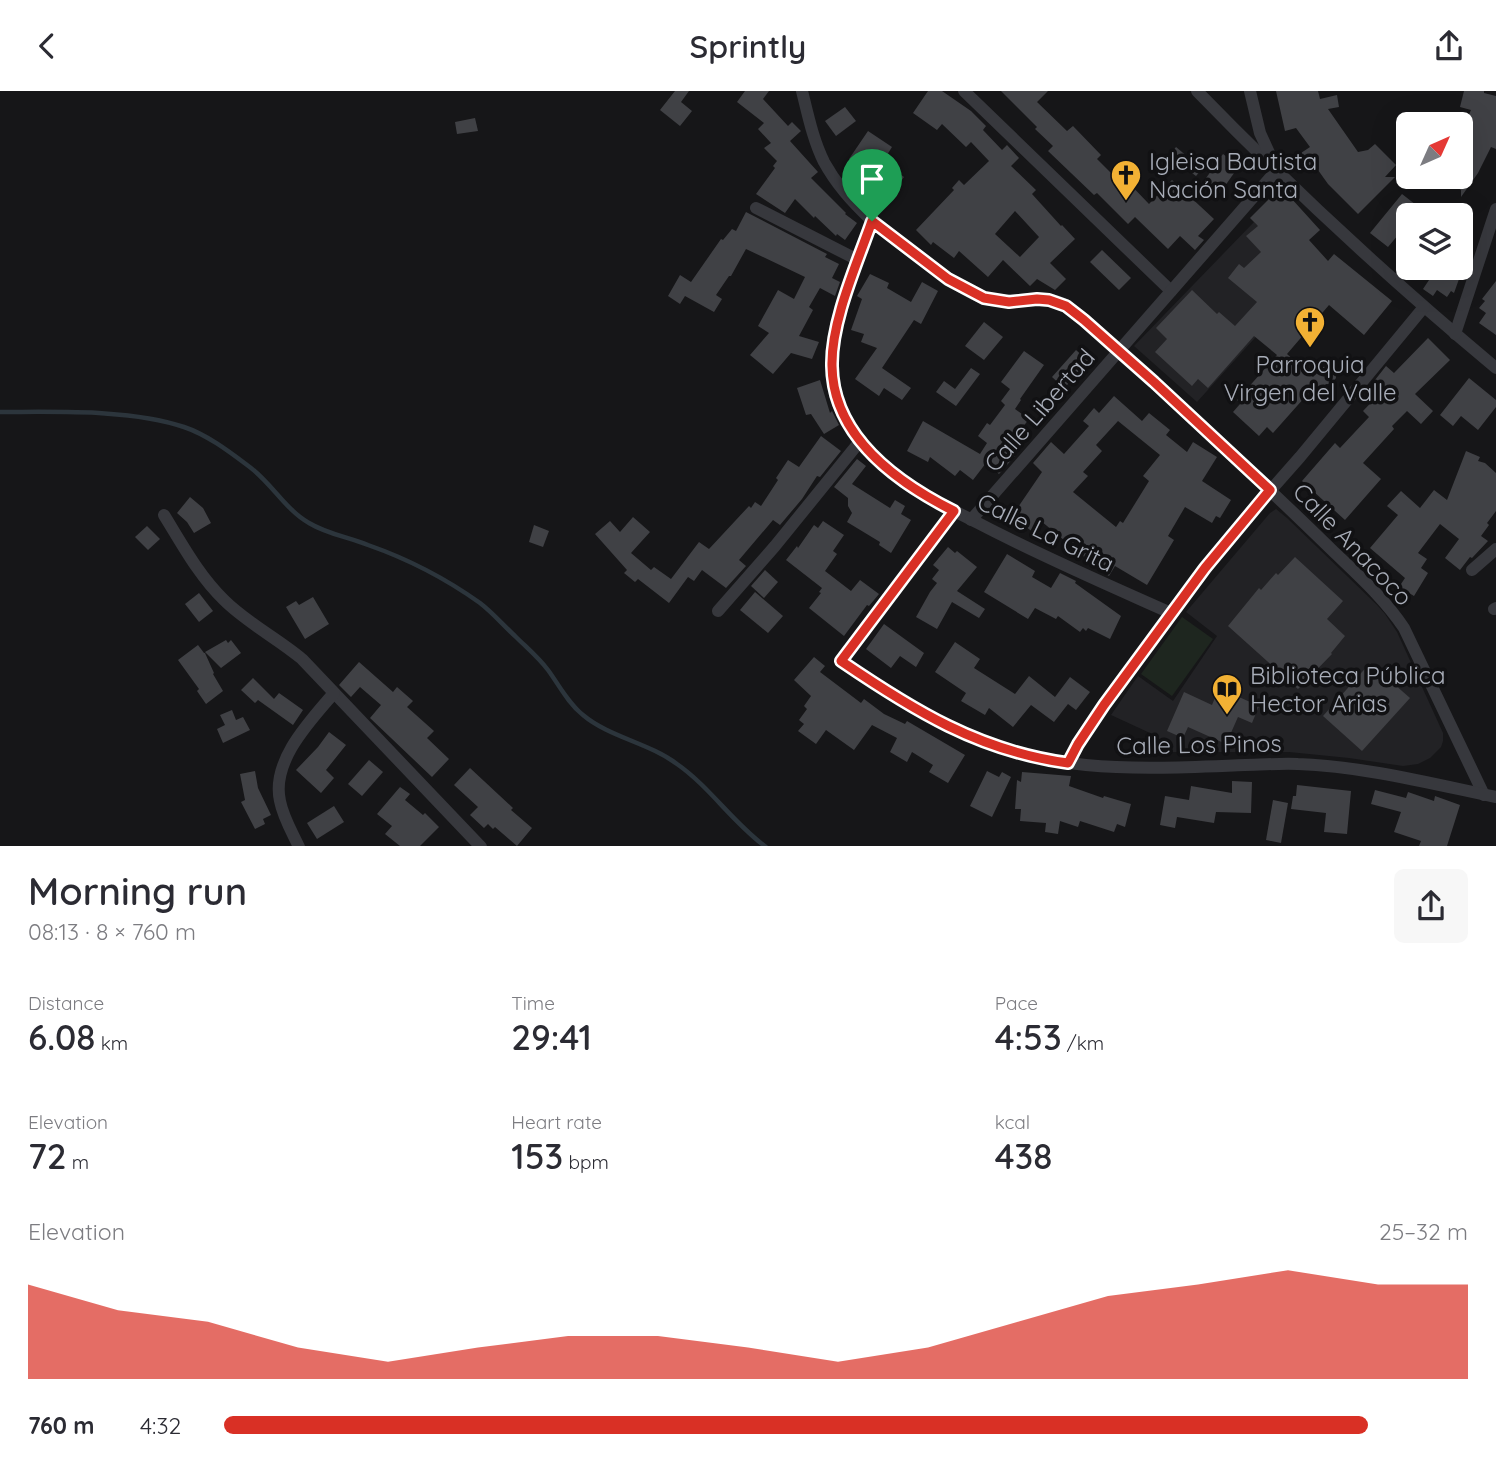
<!DOCTYPE html>
<html lang="en">
<head>
<meta charset="utf-8">
<style>
  :root { --surface:#fff; --page:#f7f7f7; --text:#2b2b33; --muted:#7c7c81; --accent:#d93025 }
  body { margin:0; font-family:Quicksand,sans-serif; background:var(--page); color:var(--text); height:100vh; display:flex; flex-direction:column; font-size:26px; white-space:nowrap }
  * { box-sizing:border-box; margin:0 }
  p { font-size:23px; color:var(--muted) }
  .icon { flex:none; width:38px; height:38px; fill:none; stroke:currentColor; stroke-width:2; stroke-linecap:round; stroke-linejoin:round }
  .map { position:relative; height:755px; overflow:hidden }
  .panel { display:flex; flex-direction:column; background:var(--surface); flex:1 }
  .panel>* { flex:none }
  .needle { width:46px; rotate:45deg }
  .fabs { position:absolute; left:1396px; top:21px; display:grid; gap:14px }
  .fabs a { display:grid; place-items:center; width:77px; height:77px; border-radius:10px; background:var(--surface); box-shadow:0 7px 28px #0002; font-size:35px }
  .pin { position:absolute; display:grid; place-items:center; width:60px; height:60px; color:#fff; margin:-72px -30px; border-radius:50% 50% 50% 0; rotate:-45deg; box-shadow:0 0 7px #0007 }
  .pin .icon { rotate:45deg }
  .round { display:grid; place-items:center; flex:none; width:74px; height:74px; border-radius:10px; background:var(--page) }
  .overview { display:flex; align-items:center; justify-content:space-between; height:119px; padding:0 28px }
  h1 { font-size:38px; font-weight:600; line-height:52px }
  .stats { display:grid; grid-template-columns:repeat(3,1fr); gap:10px; height:119px; padding:7px 28px }
  .stats div { display:grid; align-content:center }
  .stats b { font-size:35px; font-weight:600 }
  .stats small { font-size:19px; font-weight:400 }
  .stats p { font-size:19px }
  .chart { height:196px; padding:14px 28px }
  .chart p { display:flex; justify-content:space-between }
  .chart svg { width:100%; height:126px; margin-top:7px; fill:var(--accent); opacity:.7 }
  ul { padding:0 28px; list-style:none; font-size:23px }
  li { display:grid; grid-template-columns:112px 84px 1fr; align-items:center; height:52px }
  li i { height:18px; border-radius:9px; background:var(--accent) }
  header { display:flex; justify-content:space-between; align-items:center; height:91px; padding:0 28px; background:var(--surface); font-size:32px; font-weight:600 }
  .map>svg:first-child { display:block }
</style>
</head>
<body>
<header><svg class="icon" aria-label="back" viewBox="0 0 24 24"><path d="M15 5l-7 7 7 7"/></svg>Sprintly<svg class="icon" aria-label="share" viewBox="0 0 24 24"><path d="M12 15V3M7 8l5-5 5 5M5 13v7h14v-7"/></svg></header>
<div class="map">
<svg width="1496" height="756" viewBox="0 0 1496 756">
  <rect width="100%" height="100%" fill="#161618"/>
  <!-- built -->
  <g fill="#222225">
    <polygon points="1254,131 1257,134 1259,133 1309,187 1197,311 1134,255"/>
    <polygon points="1276,418 1287,427 1377,514 1385,523 1397,541 1443,642 1443,650 1441,656 1430,667 1418,673 1403,675 1349,667 1289,661 1159,661 1143,655 1150,642 1111,624 1138,585 1173,610 1217,545 1186,521 1270,422"/>
  </g>
  <!-- pitch -->
  <polygon fill="#1e261f" points="1182,526 1213,548 1172,605 1141,583"/>
  <g fill="none" stroke-linecap="round" stroke-linejoin="round">
    <!-- stream -->
    <path stroke="#2c353c" stroke-width="4.5" d="M0 321C56 321 131 318 184 336 208 344 231 362 251 377 272 393 286 419 309 432 327 443 348 446 368 454 408 468 445 487 480 512 493 522 503 534 515 545 526 556 538 566 548 579 559 594 568 612 583 624 609 646 649 652 677 673 710 696 733 732 766 756"/>
  </g>
  <!-- building -->
  <g fill="#404145" fill-rule="evenodd">
    <polygon points="675,0 689,0 681,11 692,20 680,35 660,19"/>
    <polygon points="745,0 769,0 763,8 788,35 792,31 801,40 790,50 818,81 811,87 846,122 845,123 857,132 845,149 837,143 836,145 815,125 814,127 795,108 785,122 756,103 775,77 773,75 777,70 764,57 771,52 758,38 764,32 737,11"/>
    <path d="M928 0H942L971 20 986 35 983 39 1002 59 1007 54 1019 67 1011 75 1036 99 1032 103 1061 135 1062 134 1075 148 1050 172 1066 188 1055 199 1037 188 1030 195 1003 169 988 186 959 160 954 167 933 151 931 154 916 139 954 99 952 97 959 89 964 94 989 70 971 51 966 56 942 33 937 39 913 22ZM1015 120 1039 146 1020 166 995 143Z"/>
    <polygon points="1001,0 1048,0 1037,11 1067,40 1073,35 1101,64 1097,68 1121,92 1125,88 1149,113 1172,89 1214,128 1198,145 1204,149 1195,159 1180,145 1168,158 1135,126 1128,133 1097,102 1094,104 1048,60 1053,55 1035,38 1037,36"/>
    <polygon points="1276,0 1318,0 1320,8 1337,4 1339,16 1328,18 1358,61 1368,59 1375,53 1396,74 1385,86 1395,86 1358,123 1328,93 1318,79 1314,82 1301,62 1310,56 1296,37 1285,40"/>
    <polygon points="1464,0 1484,0 1484,2 1496,5 1496,58 1491,56 1478,82 1461,106 1461,99 1443,86 1461,86 1461,41 1471,19 1460,16"/>
    <polygon points="845,16 856,30 836,45 825,30"/>
    <polygon points="475,27 478,40 457,43 455,31"/>
    <polygon points="868,40 892,56 887,64 891,67 887,73 904,86 888,108 872,95 872,96 861,89 864,84 855,78 858,74 849,68"/>
    <polygon points="1176,56 1202,78 1196,85 1169,65"/>
    <polygon points="1223,63 1239,75 1220,102 1204,90"/>
    <polygon points="1281,96 1320,139 1309,149 1328,170 1334,163 1392,210 1364,244 1329,214 1287,263 1313,286 1323,276 1330,275 1335,280 1336,287 1331,293 1326,293 1318,301 1313,297 1273,342 1267,336 1259,345 1233,321 1240,313 1237,309 1277,264 1254,245 1208,297 1198,288 1192,295 1155,261 1167,248 1156,237 1192,199 1217,223 1219,221 1235,235 1257,211 1228,187 1239,173 1244,177 1261,161 1246,145 1258,135 1250,127"/>
    <polygon points="1402,103 1420,117 1414,124 1409,124 1409,131 1388,156 1370,142"/>
    <polygon points="746,121 827,163 825,166 839,173 832,187 840,191 835,205 820,197 809,216 813,219 799,245 819,251 812,268 791,262 773,283 750,264 769,242 758,235 778,199 794,208 805,186 746,158 731,185 729,185 716,204 722,208 714,221 685,205 680,213 668,205 680,184 691,191 721,148 723,149 732,138 736,140"/>
    <polygon points="1102,159 1131,187 1119,199 1090,171"/>
    <polygon points="1437,177 1463,177 1454,202 1451,200 1447,206 1437,199 1433,205 1423,198"/>
    <polygon points="870,183 889,192 887,197 911,211 922,191 938,200 921,233 914,229 882,277 911,297 902,309 884,297 879,305 855,288 877,257 861,251 864,243 851,239 862,208 857,205"/>
    <polygon points="1496,190 1496,244 1479,232 1486,222 1479,217 1485,210 1482,208"/>
    <polygon points="984,231 1003,246 984,269 965,255"/>
    <polygon points="1428,247 1450,269 1415,303 1433,320 1421,333 1407,320 1392,335 1394,338 1363,372 1381,388 1345,429 1302,390 1335,352 1340,357 1369,326 1363,320 1384,298 1375,289 1386,275 1394,282"/>
    <polygon points="1076,259 1091,273 1073,294 1070,291 1064,297 1052,286"/>
    <polygon points="1024,260 1044,274 1020,308 1021,309 1015,318 1029,328 1006,358 1015,365 999,383 986,372 973,389 960,379 955,385 930,366 928,371 907,360 923,330 980,363 987,352 978,345 987,332 990,334 1005,314 1001,310 1010,298 1001,291"/>
    <polygon points="971,277 980,283 956,315 936,301 944,290 955,298"/>
    <polygon points="1469,287 1496,309 1496,316 1478,339 1461,325 1453,335 1440,324"/>
    <polygon points="820,289 830,322 832,320 839,334 824,343 811,323 806,324 797,297"/>
    <path d="M1114 305 1142 330 1149 322 1170 339 1166 344 1187 361 1193 351 1217 366 1202 390 1231 409 1220 427 1216 425 1212 432 1185 416 1168 445 1174 449 1147 494 1115 475 1109 485 1093 475 1094 474 1041 430 1034 442 1012 425 1042 381 1033 372 1051 351 1064 363 1089 335 1083 330 1094 317 1099 322ZM1118 330 1160 364 1143 385 1149 390 1123 432 1120 430 1116 436 1073 401 1088 385 1083 381 1102 360 1096 354Z"/>
    <polygon points="821,345 841,360 820,386 817,385 802,408 780,434 773,429 739,469 746,475 726,497 702,479 694,490 688,486 669,512 638,488 635,491 624,482 627,479 595,443 610,430 620,441 633,426 650,441 631,462 651,479 654,476 671,488 699,451 709,458 749,415 751,417 755,411 761,415 778,389 776,387 788,369 799,376"/>
    <polygon points="1466,360 1480,366 1478,370 1485,372 1496,382 1496,420 1487,432 1489,434 1481,445 1488,450 1472,467 1470,466 1460,479 1445,467 1459,448 1440,433 1418,462 1427,468 1421,477 1428,482 1414,505 1399,496 1405,487 1370,457 1398,424 1387,415 1401,400 1420,417 1434,399 1447,409"/>
    <polygon points="857,368 866,375 852,393 890,417 895,409 905,415 901,423 911,429 891,462 879,454 880,451 847,431 852,422 848,415 848,407 834,396"/>
    <polygon points="190,406 203,417 211,432 194,442 187,431 177,422"/>
    <polygon points="823,430 844,444 833,460 837,463 825,480 851,500 860,489 879,503 869,515 867,514 844,545 809,517 821,502 819,501 822,497 786,469 797,455 798,457 814,434 818,437"/>
    <polygon points="534,434 549,440 543,456 529,451"/>
    <polygon points="147,435 160,448 148,459 135,446"/>
    <polygon points="948,456 955,462 957,460 977,476 957,500 985,518 979,527 952,511 937,538 916,526 930,501 937,492 932,488 939,479 933,474"/>
    <polygon points="1007,463 1035,480 1032,486 1051,497 1060,482 1076,490 1075,492 1121,525 1110,548 1088,537 1086,540 1083,537 1080,541 1058,525 1056,528 1035,517 1028,528 984,501"/>
    <polygon points="1295,466 1343,510 1327,528 1345,545 1331,562 1332,563 1298,598 1228,535 1259,497 1261,499 1276,482 1278,484"/>
    <polygon points="765,479 778,491 764,507 751,495"/>
    <polygon points="755,501 783,525 768,542 740,519"/>
    <polygon points="199,502 213,520 199,531 185,513"/>
    <polygon points="313,506 329,533 305,548 286,516 296,510 299,514"/>
    <polygon points="884,533 924,562 916,576 900,565 891,577 866,558"/>
    <polygon points="226,549 228,552 231,549 241,562 221,577 205,561"/>
    <polygon points="955,551 980,568 974,577 1015,603 1029,585 1055,606 1070,586 1090,601 1076,619 1068,613 1054,631 1031,614 1013,636 989,617 985,624 961,610 966,602 935,581"/>
    <polygon points="198,554 204,562 205,562 214,582 213,583 223,600 206,613 197,600 199,598 178,569"/>
    <polygon points="814,566 825,575 820,581 861,612 864,608 884,623 905,633 907,630 965,664 948,692 929,681 933,674 912,661 907,671 890,661 897,647 872,634 854,659 826,639 816,653 798,640 804,633 799,629 807,618 804,615 811,605 794,589"/>
    <polygon points="359,571 393,601 397,596 413,610 407,616 434,640 427,647 449,668 432,686 370,627 381,614 360,596 351,606 339,594"/>
    <polygon points="1370,572 1410,607 1362,660 1323,625"/>
    <polygon points="253,587 274,608 279,602 303,619 293,634 258,609 255,612 241,599"/>
    <polygon points="1219,597 1259,615 1252,632 1238,626 1226,653 1188,636 1183,647 1167,640 1184,601 1212,614"/>
    <polygon points="232,619 236,629 243,626 250,639 223,652 217,638 225,634 220,624"/>
    <polygon points="329,641 346,654 326,679 334,687 321,702 296,679 318,656"/>
    <polygon points="369,669 383,681 362,705 348,693"/>
    <polygon points="470,677 513,717 511,719 532,737 517,755 495,736 493,738 488,733 484,737 470,724 478,716 454,694"/>
    <polygon points="255,680 258,697 271,724 263,728 265,733 255,738 241,711 245,709 240,683"/>
    <polygon points="987,680 999,686 1002,681 1011,686 992,726 970,715"/>
    <polygon points="1022,681 1071,685 1069,695 1103,707 1104,705 1131,713 1125,736 1117,733 1114,741 1080,730 1078,736 1060,730 1058,743 1045,741 1046,732 1020,730 1021,718 1015,718 1017,689 1021,691"/>
    <polygon points="1232,690 1252,691 1251,722 1216,721 1214,732 1177,726 1175,737 1160,734 1165,705 1189,709 1191,695 1232,702"/>
    <polygon points="1297,694 1351,700 1347,743 1324,741 1326,722 1291,718 1293,705 1296,705"/>
    <polygon points="400,696 410,703 405,709 423,724 425,722 439,736 420,755 400,755 385,743 392,735 377,723"/>
    <polygon points="1375,699 1406,707 1408,701 1434,710 1435,705 1460,714 1447,755 1419,755 1421,750 1394,741 1401,721 1371,713"/>
    <polygon points="1273,709 1288,712 1281,752 1266,749"/>
    <polygon points="334,715 344,731 317,748 307,732"/>
  </g>
  <g fill="none" stroke-linecap="round" stroke-linejoin="round">
    <!-- street -->
    <g stroke="#37383d" stroke-width="12">
      <path d="M802 0C808 24 813 49 824 71 848 115 890 146 929 174 946 186 964 200 983 207 1011 216 1041 199 1067 215 1084 226 1100 242 1115 256 1148 285 1181 316 1213 346 1253 383 1293 421 1332 459 1358 484 1384 507 1404 537L1484 704"/>
      <polyline points="964,0 1171,200"/>
      <path d="M1197 0C1292 98 1392 190 1496 277"/>
      <polyline points="756,117 858,169"/>
      <path d="M872 130C853 183 824 243 834 300 839 325 864 358 883 375 910 400 945 415 978 432 1041 465 1106 493 1171 522"/>
      <polyline points="1455,243 1496,118"/>
      <path d="M954 420 841 570C920 624 988 665 1086 674 1138 679 1192 676 1245 674 1263 674 1280 672 1298 673 1362 675 1433 693 1496 706"/>
      <path d="M164 424C182 453 199 485 224 509 247 532 277 547 302 568L481 756"/>
      <polyline points="971,429 1277,79 1260,42 1250,0"/>
      <polyline points="1472,479 1496,458"/>
      <polyline points="1494,518 1496,517"/>
      <polyline points="718,520 775,455 861,349"/>
      <polyline points="1068,672 1078,653 1104,614 1205,477 1248,425 1300,366 1424,216"/>
      <path d="M299 756C292 741 283 726 280 710 271 670 310 630 334 602"/>
    </g>
  </g>
  <g fill="none" stroke-linecap="round" stroke-linejoin="round">
    <!-- route casing -->
    <g stroke="#fff" stroke-width="14">
      <path id="route" d="M872 130 948 188 984 207 1009 211 1037 208 1049 209 1066 215 1084 229 1154 291 1270 399 1205 477 1104 614 1078 653 1068 672C979 660 913 619 841 570L954 420C896 391 833 346 832 275 831 230 857 173 872 130Z"/>
    </g>
    <!-- route -->
    <use href="#route" stroke="#d93025" stroke-width="9"/>
  </g>
  <!-- icons -->
  <defs>
    <g id="church-pin" transform="scale(1.575)"><path d="M0 17L-7.5 6A9.5 9.5 0 1 1 7.5 6Z" fill="#f2b134" stroke="#111113"/><path d="M-1.2-6h2.4v3.5h3.3v2.4h-3.3V6h-2.4V-.1h-3.3v-2.4h3.3Z" fill="#111"/></g>
    <g id="library-pin" transform="scale(1.575)"><path d="M0 17L-7.5 6A9.5 9.5 0 1 1 7.5 6Z" fill="#f2b134" stroke="#111113"/><path d="M-6-4Q-3-5.5-.7-3.5V5Q-3 3-6 4ZM6-4Q3-5.5 .7-3.5V5Q3 3 6 4Z" fill="#111"/></g>
  </defs>
  <g fill-rule="evenodd">
    <use href="#church-pin" x="1126" y="84"/>
    <use href="#church-pin" x="1310" y="231"/>
    <use href="#library-pin" x="1227" y="598"/>
  </g>
  <g text-anchor="middle" dominant-baseline="central" stroke-width="7" stroke-linejoin="round" paint-order="stroke">
    <!-- poi labels -->
    <g font-size="24" fill="#a8adb8" stroke="#111113" text-anchor="start">
      <text x="1149" y="70">Igleisa Bautista<tspan x="1149" dy="28">Nación Santa</tspan></text>
      <text x="1310" y="273" text-anchor="middle">Parroquia<tspan x="1310" dy="28">Virgen del Valle</tspan></text>
      <text x="1250" y="584">Biblioteca Pública<tspan x="1250" dy="28">Hector Arias</tspan></text>
    </g>
    <!-- street labels -->
    <g font-size="24" fill="#a8adb8" stroke="#111113">
      <text transform="translate(1039 319) rotate(-49)">Calle Libertad</text>
      <text transform="translate(1046 441) rotate(26)">Calle La Grita</text>
      <text transform="translate(1353 453) rotate(46)">Calle Anacoco</text>
      <text transform="translate(1199 653) rotate(-1)">Calle Los Pinos</text>
    </g>
  </g>
</svg>
<div class="fabs">
<a><svg class="needle" viewBox="-14 -14 28 28"><path d="M0-13l5 13h-10z" fill="#e53935"/><path d="M0 13l5-13h-10z" fill="#7c7c81"/></svg></a>
<a><svg class="icon" aria-label="layers" viewBox="0 0 24 24"><path d="M12 4l9 5-9 5-9-5zM3 14l9 5 9-5"/></svg></a>
</div>
<div class="pin" style="left:872px;top:130px;background:#1e9e55"><svg class="icon" aria-label="arrive" viewBox="0 0 24 24"><path d="M6 21V4h12l-3 4 3 4H6"/></svg></div>
</div>
<section class="panel">
<div class="overview"><div><h1>Morning run</h1><p>08:13 · 8 × 760 m</p></div><a class="round"><svg class="icon" aria-label="share" viewBox="0 0 24 24"><path d="M12 15V3M7 8l5-5 5 5M5 13v7h14v-7"/></svg></a></div>
<div class="stats">
<div><p>Distance</p><b>6.08<small> km</small></b></div>
<div><p>Time</p><b>29:41</b></div>
<div><p>Pace</p><b>4:53<small> /km</small></b></div>
</div>
<div class="stats">
<div><p>Elevation</p><b>72<small> m</small></b></div>
<div><p>Heart rate</p><b>153<small> bpm</small></b></div>
<div><p>kcal</p><b>438</b></div>
</div>
<div class="chart"><p><span>Elevation</span>25–32 m</p>
<svg viewBox="0 0 160 44" preserveAspectRatio="none"><path d="M0 44V11L10 20L20 24L30 33L40 38L50 33L60 29L70 29L80 33L90 38L100 33L110 24L120 15L130 11L140 6L150 11L160 11V44z"/></svg>
</div>
<ul>
<li><b>760 m</b>4:32<i style="width:92%"></i></li>
</ul>
</section>
</body>
</html>
